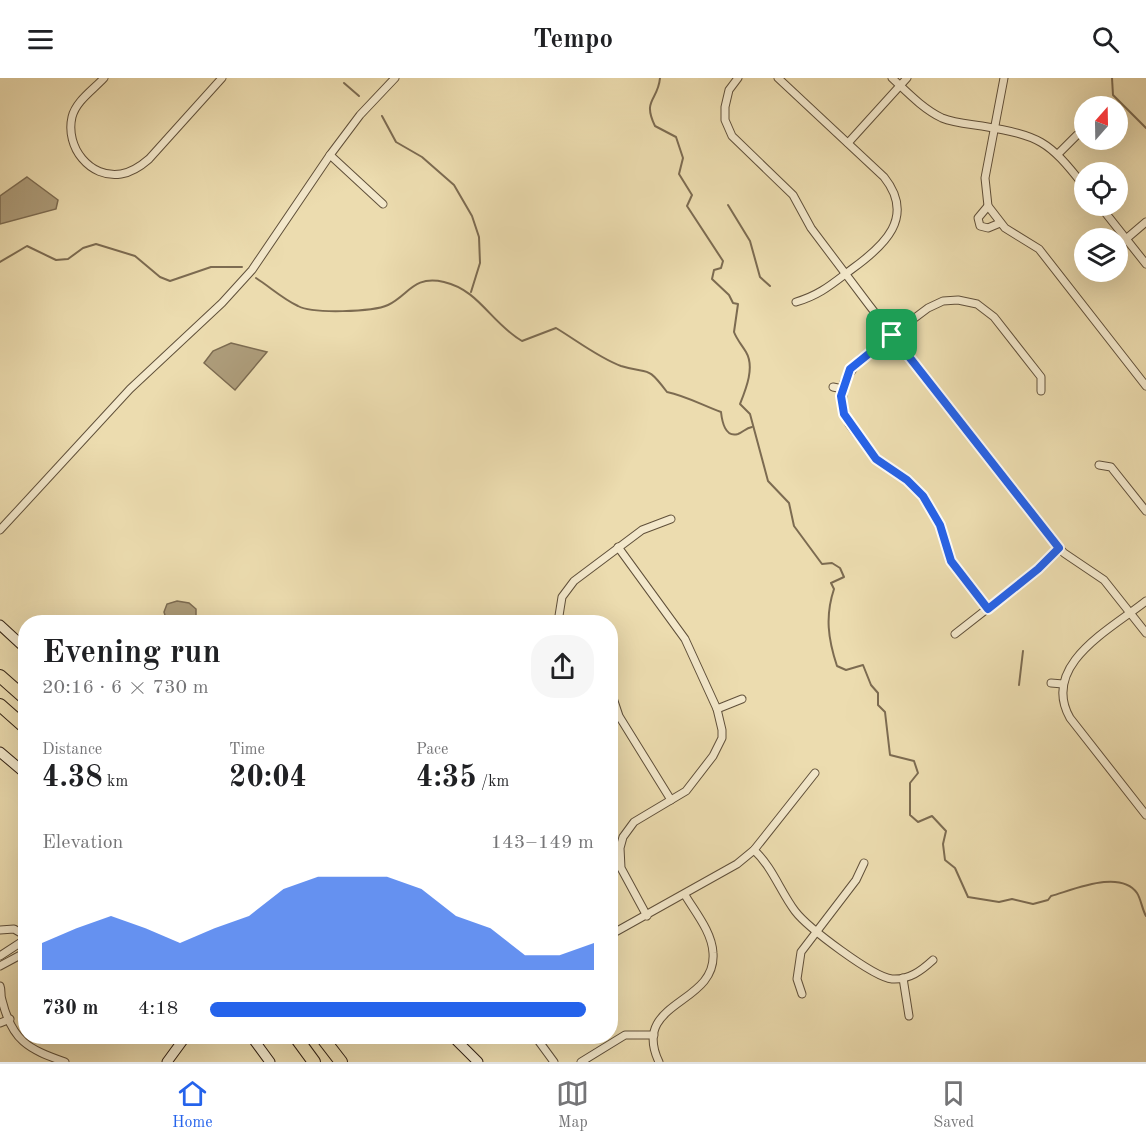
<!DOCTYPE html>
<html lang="en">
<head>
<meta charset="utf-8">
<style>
  :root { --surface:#fff; --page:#f6f6f6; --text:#202124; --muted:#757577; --line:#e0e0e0; --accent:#2563eb }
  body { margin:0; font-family:"Old Standard TT",serif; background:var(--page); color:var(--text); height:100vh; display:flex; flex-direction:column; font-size:22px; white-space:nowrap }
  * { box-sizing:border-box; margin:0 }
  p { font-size:20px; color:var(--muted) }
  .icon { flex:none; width:33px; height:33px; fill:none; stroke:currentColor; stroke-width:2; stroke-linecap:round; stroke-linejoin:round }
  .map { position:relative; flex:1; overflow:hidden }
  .side { position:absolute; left:18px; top:537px; width:600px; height:429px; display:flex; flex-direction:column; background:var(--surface); border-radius:24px; box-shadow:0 6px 24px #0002 }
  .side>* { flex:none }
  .needle { width:39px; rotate:20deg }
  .buttons { position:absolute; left:1074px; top:18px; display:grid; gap:12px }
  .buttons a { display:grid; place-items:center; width:54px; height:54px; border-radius:50%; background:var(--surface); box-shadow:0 6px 24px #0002; font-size:30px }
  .pin { position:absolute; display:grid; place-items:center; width:51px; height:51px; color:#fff; margin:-26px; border-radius:12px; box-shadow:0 3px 9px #0006 }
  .round { display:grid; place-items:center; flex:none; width:63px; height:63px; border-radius:24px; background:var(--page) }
  .head { display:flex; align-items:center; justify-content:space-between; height:102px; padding:0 24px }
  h1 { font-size:33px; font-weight:600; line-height:45px }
  .figures { display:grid; grid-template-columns:repeat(3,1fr); gap:9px; height:102px; padding:6px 24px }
  .figures div { display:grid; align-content:center }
  .figures b { font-size:30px; font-weight:600 }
  .figures small { font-size:16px; font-weight:400 }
  .figures p { font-size:16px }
  .chart { height:168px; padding:12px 24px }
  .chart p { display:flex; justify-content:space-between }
  .chart svg { width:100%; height:108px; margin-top:6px; fill:var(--accent); opacity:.7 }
  ul { padding:0 24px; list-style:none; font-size:20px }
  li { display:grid; grid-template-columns:96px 72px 1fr; align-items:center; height:45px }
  li i { height:15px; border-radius:8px; background:var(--accent) }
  header { display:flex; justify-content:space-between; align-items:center; height:78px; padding:0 24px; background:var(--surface); font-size:27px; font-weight:600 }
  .dock { display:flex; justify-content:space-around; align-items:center; height:84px; border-top:2px solid var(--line); background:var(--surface); font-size:16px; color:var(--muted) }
  .dock a { display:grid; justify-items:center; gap:3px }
  .dock .active { color:var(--accent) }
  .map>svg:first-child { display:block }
</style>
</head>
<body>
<header><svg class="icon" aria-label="menu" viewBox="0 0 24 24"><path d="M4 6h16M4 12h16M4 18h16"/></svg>Tempo<svg class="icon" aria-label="search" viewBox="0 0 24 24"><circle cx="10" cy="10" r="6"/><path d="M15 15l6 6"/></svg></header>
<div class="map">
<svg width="1146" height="984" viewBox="0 0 1146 984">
  <rect width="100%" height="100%" fill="#ecdcaf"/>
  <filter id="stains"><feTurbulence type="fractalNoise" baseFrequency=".00333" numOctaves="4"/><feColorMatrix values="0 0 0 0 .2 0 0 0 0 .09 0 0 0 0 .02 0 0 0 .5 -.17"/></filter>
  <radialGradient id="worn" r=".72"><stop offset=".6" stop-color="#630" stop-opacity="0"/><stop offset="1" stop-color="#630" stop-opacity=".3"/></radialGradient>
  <!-- water -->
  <g fill="#ad9c7a" stroke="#7c6b51" stroke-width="1.5">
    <polygon points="27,99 58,122 56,131 0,146 0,118"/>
    <polygon points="231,265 267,274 235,312 204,285 213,273"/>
    <polygon points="177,523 189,525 196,531 196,537 193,544 167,544 164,534 167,526"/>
  </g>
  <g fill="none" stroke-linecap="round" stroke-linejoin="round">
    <!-- stream -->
    <g stroke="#7c6b51" stroke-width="2">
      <path d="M660 0C658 23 642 21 655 48L676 59 683 80 679 96 692 117 687 128 723 183 721 190 714 192 712 201 729 217 733 225 738 226 734 254C737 262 742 267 746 274 755 289 746 311 740 326L750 336 768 403 789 425 794 448 822 486 832 485 840 490 844 499 831 505 834 511C825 538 828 561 837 588L846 592 863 587 871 607 878 615V627L885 634 890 677 914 683 918 695 910 705V737L918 744 932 738 946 753 943 766 945 782 955 790 968 819 999 824 1012 821 1033 826 1048 822 1051 818C1073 812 1120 791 1137 815 1141 821 1142 831 1146 838"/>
      <polyline points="1112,0 1113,17 1146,50"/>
      <polyline points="344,5 359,18"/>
      <polyline points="382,38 396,64 422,79 454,107 472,138 479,159 480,185 471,214"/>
      <polyline points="728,127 750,163 760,199 770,208"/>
      <polyline points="0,184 27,168 56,182 68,181 83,170 96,166 135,178 160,199 170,203 211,189 242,189"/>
      <path d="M256 200C270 209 283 221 298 228 312 236 373 234 388 227 409 217 413 197 444 204 479 212 491 245 522 263L556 250C576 262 599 280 621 288 650 297 646 286 667 314 686 318 702 327 721 334 722 343 725 360 738 356 743 354 746 350 752 349"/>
      <polyline points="1019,607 1023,573"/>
    </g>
    <!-- street casing -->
    <g stroke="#60503a" stroke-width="9">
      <g id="street">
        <path d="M104 0C93 12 76 23 72 39 65 69 90 101 121 96 133 94 141 88 149 81L222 0"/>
        <polyline points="738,0 729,12 725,29 725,42 732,58 793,117 811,150 869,227 1049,459 1064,475 1104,502 1146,555"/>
        <path d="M778 0 884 99C916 139 884 168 852 191 832 206 820 217 796 224"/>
        <path d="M892 0C907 14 923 31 942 40 954 45 969 46 982 48 1040 58 1048 62 1084 108"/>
        <polyline points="1004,0 985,100 988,128 1005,150 1039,171 1146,308"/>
        <polyline points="848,65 907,0"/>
        <polyline points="1059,75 1077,57"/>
        <polyline points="330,77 383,126"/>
        <polyline points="988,128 978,140 980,148 988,150 1000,145"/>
        <polyline points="1100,128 1146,186"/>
        <polyline points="1126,161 1146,144"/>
        <polyline points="833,309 843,311"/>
        <polyline points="1099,387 1111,389 1146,433"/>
        <polyline points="0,452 130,311 222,225 252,192 330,77 360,37 395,0"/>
        <polyline points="618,469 685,561 717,631 722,652 722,660 713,678 686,713 634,744 623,759 620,770 621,790 647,838"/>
        <path d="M1146 523C1111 551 1040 587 1070 640L1146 737"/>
        <polyline points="988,531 951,483 940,447 925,420 907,402 876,381 849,346 842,327 844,304 860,281 928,230 943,223 958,222 977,226 994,239 1041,299 1041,313"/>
        <polyline points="558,544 562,519 574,503 642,452 671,441"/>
        <polyline points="955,556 1038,491 1059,470"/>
        <polyline points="1051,605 1063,606"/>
        <polyline points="610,611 619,638 671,722"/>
        <polyline points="717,631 742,621"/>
        <path d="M754 772C773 790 780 813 795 833 808 850 873 899 892 901 909 902 921 893 933 882"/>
        <polyline points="0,852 14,851 26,858"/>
        <polyline points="610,857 737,786 754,772 815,695"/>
        <polyline points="0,878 26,861"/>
        <polyline points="0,888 26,874"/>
        <polyline points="903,900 909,938"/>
        <path d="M0 908C2 913 0 917 2 922 12 963 28 971 65 984"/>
        <polyline points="802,916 797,901 801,874 856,802 864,785"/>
        <polyline points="0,945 10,941"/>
        <polyline points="535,958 554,984"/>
        <polyline points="581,984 625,957 654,957"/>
        <path d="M659 984C630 923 717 927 713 875 712 854 695 834 685 817"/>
      </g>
    </g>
    <!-- secondary casing -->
    <g stroke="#322113" stroke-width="11">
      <g id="secondary">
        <polyline points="0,547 26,571"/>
        <polyline points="0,674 26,696"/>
        <polyline points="251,958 270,984"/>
        <polyline points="452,958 478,984"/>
        <polyline points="167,984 186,958"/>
      </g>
    </g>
    <!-- highway casing -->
    <g stroke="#322113" stroke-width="14">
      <g id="highway">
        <polyline points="0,598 26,621"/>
        <polyline points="0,627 26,650"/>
        <polyline points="295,958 314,984"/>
        <polyline points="321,958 341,984"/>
      </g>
    </g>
    <!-- street -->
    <use href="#street" stroke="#f3e8cb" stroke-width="7"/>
    <!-- secondary -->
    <use href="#secondary" stroke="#f3e8cb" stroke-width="9"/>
    <!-- highway -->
    <use href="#highway" stroke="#ecdcaf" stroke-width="12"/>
  </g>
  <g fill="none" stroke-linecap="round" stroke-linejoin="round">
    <!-- route casing -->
    <g stroke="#fff" stroke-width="12">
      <polygon id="route" points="892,257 1059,470 1038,491 988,531 951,483 940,447 923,418 907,402 876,381 844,336 841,318 850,291"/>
    </g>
    <!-- route -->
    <use href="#route" stroke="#2563eb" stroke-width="8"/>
  </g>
  <rect width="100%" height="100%" filter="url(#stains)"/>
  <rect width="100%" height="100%" fill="url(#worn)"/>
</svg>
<div class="buttons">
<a><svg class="needle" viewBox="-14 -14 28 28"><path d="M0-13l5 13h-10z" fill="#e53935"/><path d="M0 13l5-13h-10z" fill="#757577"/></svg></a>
<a><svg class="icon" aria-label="locate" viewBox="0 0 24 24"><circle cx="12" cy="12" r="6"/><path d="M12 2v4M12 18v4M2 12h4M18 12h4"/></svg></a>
<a><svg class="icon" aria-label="layers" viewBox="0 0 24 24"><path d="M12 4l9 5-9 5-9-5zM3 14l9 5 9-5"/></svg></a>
</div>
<div class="pin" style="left:892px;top:257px;background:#1e9e55"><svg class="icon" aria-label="arrive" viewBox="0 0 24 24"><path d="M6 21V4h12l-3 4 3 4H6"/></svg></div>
<section class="side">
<div class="head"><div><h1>Evening run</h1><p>20:16 · 6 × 730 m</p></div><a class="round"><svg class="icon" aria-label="share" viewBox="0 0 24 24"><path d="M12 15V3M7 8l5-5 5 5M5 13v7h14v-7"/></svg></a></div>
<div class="figures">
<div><p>Distance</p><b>4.38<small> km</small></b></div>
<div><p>Time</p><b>20:04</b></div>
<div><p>Pace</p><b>4:35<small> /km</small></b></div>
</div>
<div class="chart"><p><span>Elevation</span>143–149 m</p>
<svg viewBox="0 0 160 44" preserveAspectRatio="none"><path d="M0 44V33L10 27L20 22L30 27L40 33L50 27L60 22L70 11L80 6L90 6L100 6L110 11L120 22L130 27L140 38L150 38L160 33V44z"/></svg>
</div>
<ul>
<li><b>730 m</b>4:18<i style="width:98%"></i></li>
</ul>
</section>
</div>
<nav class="dock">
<a class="active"><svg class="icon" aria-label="home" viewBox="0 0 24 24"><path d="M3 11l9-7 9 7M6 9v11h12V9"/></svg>Home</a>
<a><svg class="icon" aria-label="map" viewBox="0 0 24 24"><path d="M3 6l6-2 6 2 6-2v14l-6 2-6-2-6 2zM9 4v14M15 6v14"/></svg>Map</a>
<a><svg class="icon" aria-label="saved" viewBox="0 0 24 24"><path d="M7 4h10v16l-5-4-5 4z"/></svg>Saved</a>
</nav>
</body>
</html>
